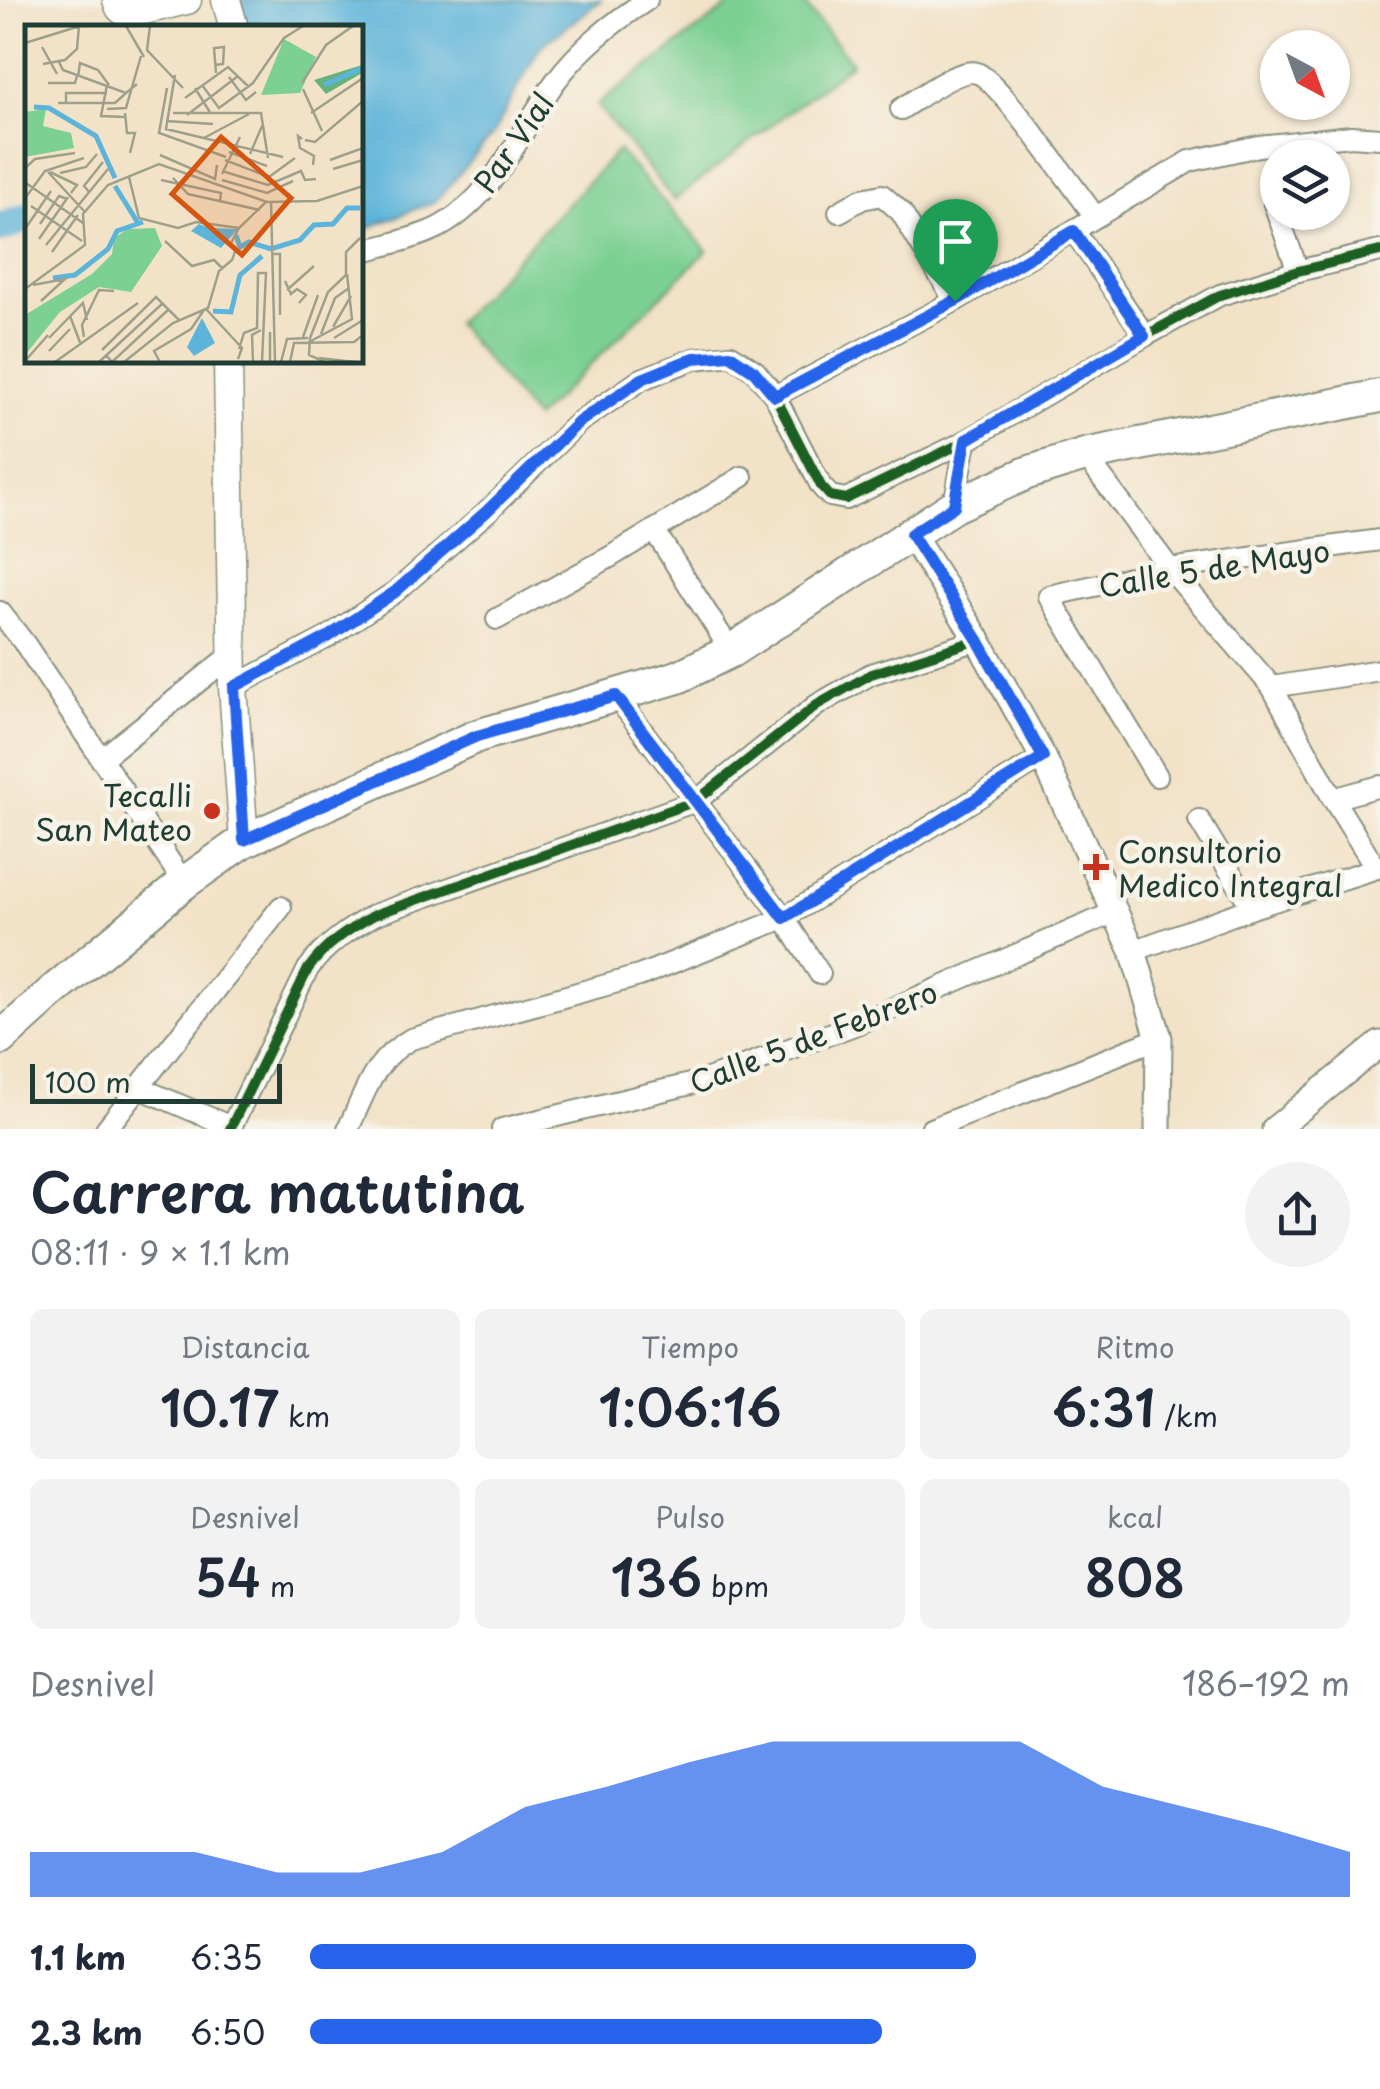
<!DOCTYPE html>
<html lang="es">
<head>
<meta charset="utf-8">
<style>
  :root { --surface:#fff; --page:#f2f2f3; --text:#1f2937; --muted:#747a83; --accent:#2563eb }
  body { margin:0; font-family:"Playpen Sans",sans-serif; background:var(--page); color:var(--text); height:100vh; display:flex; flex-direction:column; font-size:38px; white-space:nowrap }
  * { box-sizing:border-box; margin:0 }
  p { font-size:32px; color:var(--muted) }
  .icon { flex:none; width:55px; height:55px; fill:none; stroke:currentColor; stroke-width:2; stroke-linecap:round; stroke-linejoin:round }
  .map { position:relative; height:1129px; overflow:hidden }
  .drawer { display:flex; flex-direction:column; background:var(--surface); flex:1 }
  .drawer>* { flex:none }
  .needle { width:65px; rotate:139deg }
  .tools { position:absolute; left:1260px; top:30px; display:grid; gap:20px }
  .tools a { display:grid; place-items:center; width:90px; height:90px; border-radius:50%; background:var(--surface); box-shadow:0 2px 8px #0004; font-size:50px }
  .scale { position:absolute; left:30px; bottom:25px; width:252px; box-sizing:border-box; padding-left:10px; border:5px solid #1f3d34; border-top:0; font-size:28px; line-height:35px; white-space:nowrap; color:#1f3d34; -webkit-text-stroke:8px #f7f3e8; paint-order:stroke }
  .pin { position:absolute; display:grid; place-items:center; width:85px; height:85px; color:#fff; margin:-102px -42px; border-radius:50% 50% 50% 0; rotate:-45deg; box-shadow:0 0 10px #0007 }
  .pin .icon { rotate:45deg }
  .round { display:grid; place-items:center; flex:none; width:105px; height:105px; border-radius:52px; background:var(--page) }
  .head { display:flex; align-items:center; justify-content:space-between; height:170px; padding:0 30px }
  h1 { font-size:55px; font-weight:600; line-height:75px }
  .stats { display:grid; grid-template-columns:repeat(3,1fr); gap:15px; height:170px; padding:10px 30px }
  .stats div { display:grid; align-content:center; border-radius:15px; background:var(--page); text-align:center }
  .stats b { font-size:50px; font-weight:600 }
  .stats small { font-size:28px; font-weight:400 }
  .stats p { font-size:28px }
  .chart { height:280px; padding:20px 30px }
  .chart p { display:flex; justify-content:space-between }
  .chart svg { width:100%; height:180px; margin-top:10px; fill:var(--accent); opacity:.7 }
  ul { padding:0 30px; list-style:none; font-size:32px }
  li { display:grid; grid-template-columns:160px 120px 1fr; align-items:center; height:75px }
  li i { height:25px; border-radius:12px; background:var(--accent) }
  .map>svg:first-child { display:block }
</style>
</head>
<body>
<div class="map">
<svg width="1380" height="1129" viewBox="0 0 1380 1129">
  <rect width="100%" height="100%" fill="#f7f3e8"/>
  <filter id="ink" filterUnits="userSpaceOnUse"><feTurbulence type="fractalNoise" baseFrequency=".01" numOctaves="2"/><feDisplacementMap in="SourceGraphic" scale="20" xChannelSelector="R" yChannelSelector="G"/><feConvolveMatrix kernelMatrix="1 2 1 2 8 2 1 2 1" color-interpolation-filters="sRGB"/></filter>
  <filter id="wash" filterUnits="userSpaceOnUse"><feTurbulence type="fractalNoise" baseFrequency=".0048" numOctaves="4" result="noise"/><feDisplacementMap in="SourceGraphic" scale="40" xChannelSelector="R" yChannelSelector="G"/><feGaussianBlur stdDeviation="2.25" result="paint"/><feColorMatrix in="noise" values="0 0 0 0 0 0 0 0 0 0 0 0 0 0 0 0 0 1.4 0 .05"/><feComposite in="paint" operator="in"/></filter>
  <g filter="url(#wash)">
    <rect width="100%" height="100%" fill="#f2e2c7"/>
    <!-- grass -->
    <g fill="#7cd093" stroke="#4e8664" stroke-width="2.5">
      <polygon points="737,0 801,0 852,63 674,200 597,105"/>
      <polygon points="618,150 707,251 535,419 456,323"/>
    </g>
    <!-- water -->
    <polygon fill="#5db4da" stroke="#3e7887" stroke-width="2.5" points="240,0 601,0 539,48 493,134 436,201 360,231 360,28 245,27"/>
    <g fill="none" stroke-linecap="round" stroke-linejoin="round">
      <!-- river -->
      <polyline stroke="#5db4da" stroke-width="30" points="0,228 28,217"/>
    </g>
  </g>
  <g filter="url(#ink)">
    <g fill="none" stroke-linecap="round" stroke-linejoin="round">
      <!-- minor casing -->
      <g stroke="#88907e" stroke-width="24">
        <g id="minor">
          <path d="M901 109C917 99 959 67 977 73 998 79 1077 193 1095 216"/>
          <polyline points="1274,204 1298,271"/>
          <polyline points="839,212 862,199 882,195 901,212 955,301"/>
          <polyline points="1074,231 1145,336"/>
          <path d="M360 252C385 245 419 238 441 226 496 195 520 131 555 82 580 48 612 23 647 0"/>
          <polyline points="775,396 955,301 1190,161 1259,146 1351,136 1380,138"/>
          <polyline points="1085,455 1170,569 1272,687 1333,799 1376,868"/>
          <polyline points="954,506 966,441"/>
          <polyline points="654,530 731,651"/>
          <polyline points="0,612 25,644 184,883"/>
          <polyline points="497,619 610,557 742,477"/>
          <polyline points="233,687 328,637 395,592 486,513 579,422 642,379 694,359 731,355 755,371 775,396 821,486 830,496 846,499 966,441 1145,336 1220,295 1298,271 1380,251"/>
          <polyline points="1272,687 1380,670"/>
          <polyline points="616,696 784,918 820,974"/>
          <polyline points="101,759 233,654"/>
          <polyline points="1157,776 1049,596 1170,569 1380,540"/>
          <polyline points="1333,799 1380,786"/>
          <polyline points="1199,820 1252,908"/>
          <polyline points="1133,951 1252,908 1380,867"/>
          <polyline points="140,1088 231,1127"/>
          <polyline points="106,1129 281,907"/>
          <path d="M230 1129 308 969C326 944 348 930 374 915L696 801 817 705 871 674 978 640"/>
          <path d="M348 1129C366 1091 373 1060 411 1039L639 976 784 918 1043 757"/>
          <polyline points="502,1129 703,1081 854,1025 1115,912"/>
          <polyline points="931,1129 1159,1038"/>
        </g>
      </g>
      <!-- tertiary casing -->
      <g stroke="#88907e" stroke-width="29">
        <g id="tertiary">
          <polyline points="911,534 978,640 1043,757 1133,951 1159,1038 1158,1129"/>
          <polyline points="1275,1129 1380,1044"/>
        </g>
      </g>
      <!-- secondary casing -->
      <g stroke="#88907e" stroke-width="31">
        <g id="secondary">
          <polyline points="117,0 120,8 128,14 187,0"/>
          <polyline points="226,0 234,28"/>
          <polyline points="228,360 233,687 244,841"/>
        </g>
      </g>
      <!-- primary casing -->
      <g stroke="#88907e" stroke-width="36">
        <polyline id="primary" points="0,1039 52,992 184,883 244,841 477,736 678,677 731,651 954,506 1027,473 1085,455 1380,396"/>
      </g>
      <!-- minor -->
      <use href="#minor" stroke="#fff" stroke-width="20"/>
      <!-- tertiary -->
      <use href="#tertiary" stroke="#fff" stroke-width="25"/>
      <!-- secondary -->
      <use href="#secondary" stroke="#fff" stroke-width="28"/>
      <!-- primary -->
      <use href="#primary" stroke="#fff" stroke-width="32"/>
      <!-- cycleway casing -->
      <g stroke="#f7f3e8" stroke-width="16">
        <g id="cycleway">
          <polyline points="233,687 328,637 395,592 486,513 579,422 642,379 694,359 731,355 755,371 775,396 821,486 830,496 846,499 966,441 1145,336 1220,295 1298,271 1380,251"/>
          <path d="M230 1129 308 969C326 944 348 930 374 915L696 801 817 705 871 674 978 640"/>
        </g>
      </g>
      <!-- cycleway -->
      <use href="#cycleway" stroke="#1b5e20" stroke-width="10"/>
    </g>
  </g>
  <g fill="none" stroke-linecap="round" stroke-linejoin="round" filter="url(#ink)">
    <!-- route casing -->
    <g stroke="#fff" stroke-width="20">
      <polygon id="route" points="1074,231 1144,336 966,440 954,506 911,534 978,640 1043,757 784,918 616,696 477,736 244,840 234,687 328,637 395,592 486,512 579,422 642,379 694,358 730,355 754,371 775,396 955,301"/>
    </g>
    <!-- route -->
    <use href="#route" stroke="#2563eb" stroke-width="12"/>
  </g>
  <!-- markers -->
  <g fill="#c8321e" stroke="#f7f3e8" stroke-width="4">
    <circle cx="212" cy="811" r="10"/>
    <path d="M1091 852h10v10h10v10h-10v10h-10v-10h-10v-10h10z"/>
  </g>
  <g text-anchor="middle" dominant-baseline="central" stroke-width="9" stroke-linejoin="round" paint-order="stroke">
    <!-- street labels -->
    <g font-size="30" fill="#1f3d34" stroke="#f7f3e8">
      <text transform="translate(513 142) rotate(-55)">Par Vial</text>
      <text transform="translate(1214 567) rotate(-9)">Calle 5 de Mayo</text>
      <text transform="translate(813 1036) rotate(-21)">Calle 5 de Febrero</text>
    </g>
    <!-- poi labels -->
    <g font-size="30" fill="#1f3d34" stroke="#f7f3e8" text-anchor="end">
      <text x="192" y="794">Tecalli<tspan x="192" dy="34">San Mateo</tspan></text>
      <text x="1118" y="850" text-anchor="start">Consultorio<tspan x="1118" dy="34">Medico Integral</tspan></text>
    </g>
  </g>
  <!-- overview -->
  <g transform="translate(25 25)">
    <rect width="338" height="338" fill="#f2e2c7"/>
    <path d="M21 84 18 101 46 108 49 123 0 132V87ZM130 203 137 221 106 267 74 262 35 287 0 330V290L67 249 87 229 89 213 103 204Z" fill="#7cd093"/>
    <path d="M337 40V48L301 69 289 55Z" fill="#65b27d"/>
    <path d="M259 14 291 32 275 68 236 70Z" fill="#7cd093"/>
    <path d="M174 199 185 203 213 204 196 223 166 206ZM177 293 190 318 169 331 162 322Z" fill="#5db4da"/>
    <path fill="none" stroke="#5db4da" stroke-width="5" d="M299 60 338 43M9 82 24 83 71 111 90 153M90 161 113 198M211 210 215 222 224 217 246 224 275 215 289 200 308 199 322 183H335M28 253 50 250 83 224 92 206 118 197M188 286 206 287 215 250 237 231"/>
    <path fill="none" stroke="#9ea08c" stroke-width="2.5" d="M101 1 119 32M125 1 122 25 158 63M0 18 55 1M17 22 32 49M33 35 38 45 101 68 112 59M18 39 40 35 52 24 54 1M190 40 198 39 199 22 189 23 191 48M150 50 141 104 258 132M53 52 55 38 73 45 84 60M204 52 221 75 231 67M23 58H50L52 51M277 58 301 20 328 1M82 60 76 91 101 92M177 60 194 83 228 58 259 13 278 1M142 63 134 108 201 132M170 63 186 89M278 64 297 106M160 73 203 42 224 62M33 78H90L101 68M41 78V68H82M82 84 101 83 116 31M100 88 102 108H110L105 128M148 88H236L243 133M286 88 338 53M162 90 213 51M141 96 188 99M179 113 224 89M277 114 273 111 275 123 289 131 288 140M280 115 290 117 338 76M204 127 242 141M225 129 237 101M135 130 190 154 192 140M200 135 244 152M305 135 338 123M0 143 10 134 50 128M308 144 338 135M197 146 243 160 276 146 280 155 291 154M23 147 59 186M25 147 52 160 46 168M35 148 61 142 72 129M197 149 215 112M104 152 114 193 153 203 171 197 214 203M244 152 270 133M148 153 163 169 235 185M136 155 196 168 195 176M197 155 242 168 268 156M1 158 58 198M65 168 59 161 78 137M1 172 20 146 59 133M246 177 250 337M6 181 57 216M15 199 34 171 42 174M0 204 26 166M14 214 43 172M140 216 167 241 189 235 197 243M21 220 83 144M27 227 53 190M247 229H255V290M321 249V227L335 213M260 256 266 269 272 264 281 270 274 278M8 260 40 254 16 276M0 264 60 220 58 189 83 160 134 139 242 177 292 176 338 161M262 265 289 241M181 284 217 323 213 334M45 291 56 320M308 302 326 271M232 304 233 248H242M245 307V337M296 309 310 273 324 263M59 312 57 300 74 265 89 266M278 312 293 270M24 313 58 278 62 295M309 313 338 295M284 317 327 294 322 249M214 324 219 308 232 303M77 325 131 272 154 295M24 326 45 304M81 330 87 337 143 285M294 333 330 337M0 336 23 310M30 337 113 278M74 337 138 278M99 337 148 298 183 283 194 246 207 235 211 224 205 220 214 203 241 177M135 337 129 326 166 304 179 285M228 337 227 310 236 305M237 337 241 248M256 337 262 314 283 313M265 337 269 318 329 317 338 310M300 337 284 330 285 313 303 267 322 249"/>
    <path fill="#d45610" fill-opacity="0.15" stroke="#d45610" stroke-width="5" d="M196 112 266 173 217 230 147 169Z"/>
    <rect width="338" height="338" fill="none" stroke="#1f3d34" stroke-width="5"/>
  </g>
</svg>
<div class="tools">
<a><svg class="needle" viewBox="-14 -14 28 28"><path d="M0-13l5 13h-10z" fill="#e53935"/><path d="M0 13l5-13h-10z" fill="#747a83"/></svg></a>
<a><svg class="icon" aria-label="layers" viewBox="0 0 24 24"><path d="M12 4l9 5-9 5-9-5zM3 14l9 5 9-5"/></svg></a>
</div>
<div class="scale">100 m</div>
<div class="pin" style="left:955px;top:301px;background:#1e9e55"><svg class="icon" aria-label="arrive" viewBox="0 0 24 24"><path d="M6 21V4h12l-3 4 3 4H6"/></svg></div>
</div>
<section class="drawer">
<div class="head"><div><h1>Carrera matutina</h1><p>08:11 · 9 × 1.1 km</p></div><a class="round"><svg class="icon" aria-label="share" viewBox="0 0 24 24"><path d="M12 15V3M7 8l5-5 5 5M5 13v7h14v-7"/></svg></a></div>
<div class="stats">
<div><p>Distancia</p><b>10.17<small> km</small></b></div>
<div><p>Tiempo</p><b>1:06:16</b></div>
<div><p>Ritmo</p><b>6:31<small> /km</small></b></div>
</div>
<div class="stats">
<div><p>Desnivel</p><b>54<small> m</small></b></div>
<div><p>Pulso</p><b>136<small> bpm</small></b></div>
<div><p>kcal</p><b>808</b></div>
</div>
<div class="chart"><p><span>Desnivel</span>186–192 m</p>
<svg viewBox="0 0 160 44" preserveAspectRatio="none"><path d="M0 44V33L10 33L20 33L30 38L40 38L50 33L60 22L70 17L80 11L90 6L100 6L110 6L120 6L130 17L140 22L150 27L160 33V44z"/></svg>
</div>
<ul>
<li><b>1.1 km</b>6:35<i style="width:64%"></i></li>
<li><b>2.3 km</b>6:50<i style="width:55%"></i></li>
</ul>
</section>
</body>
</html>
